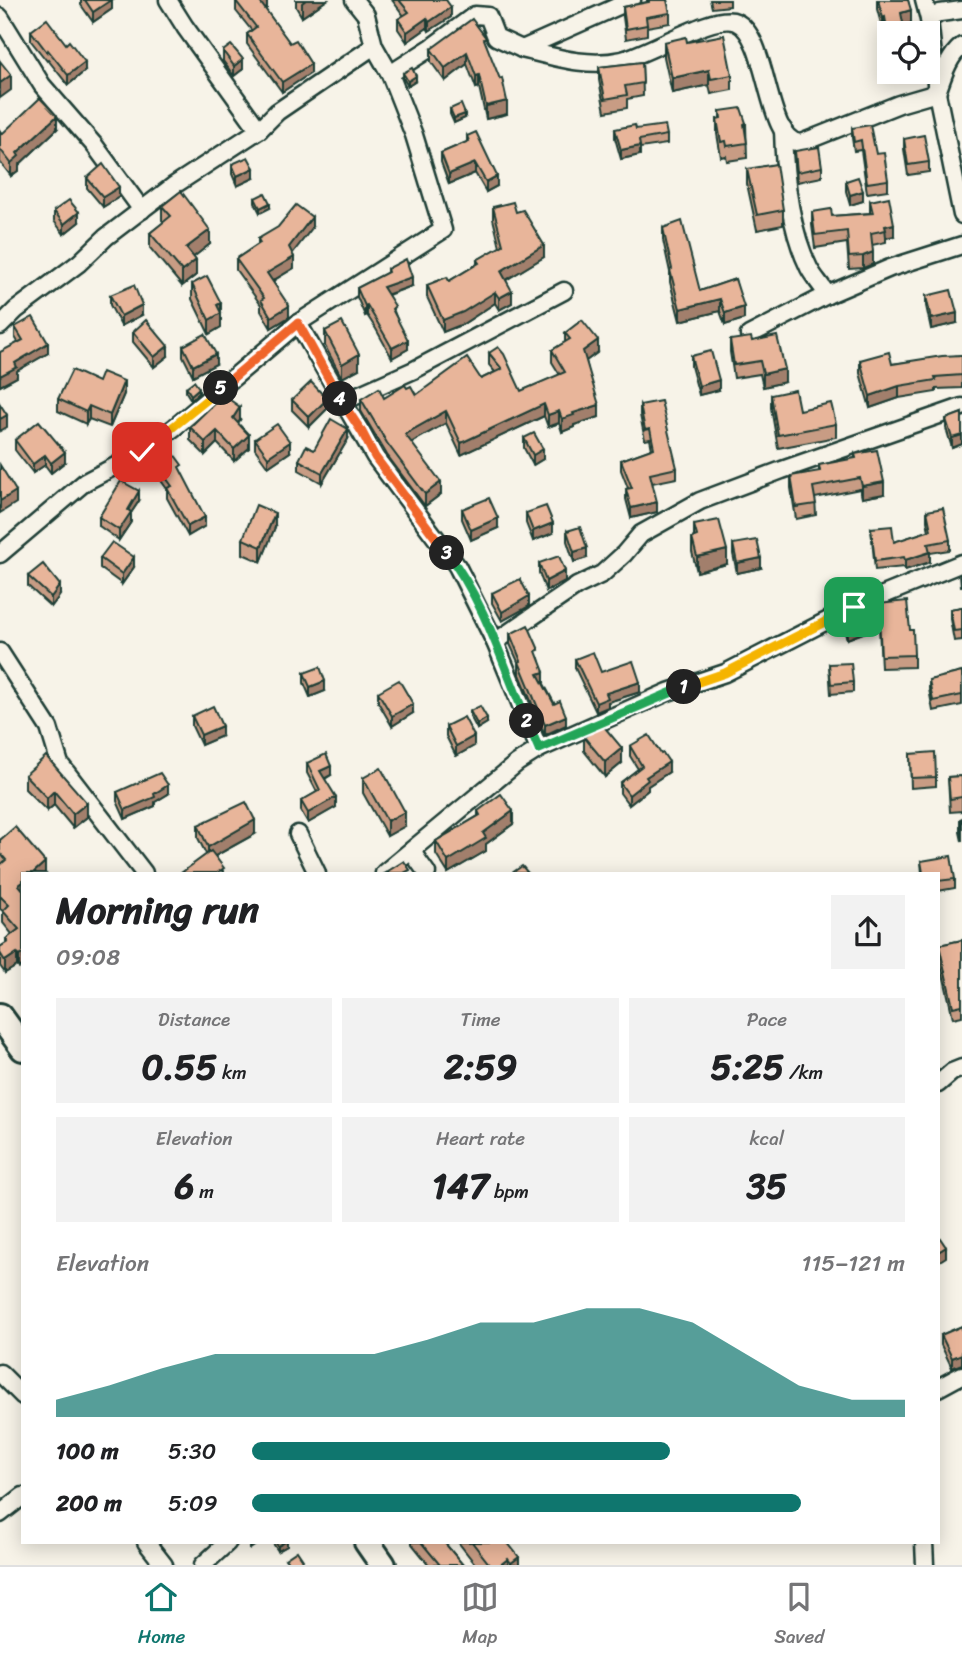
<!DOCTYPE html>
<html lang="en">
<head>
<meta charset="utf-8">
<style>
  :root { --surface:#fff; --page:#f2f2f2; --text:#202124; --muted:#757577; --line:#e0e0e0; --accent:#0f766e }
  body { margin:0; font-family:Sriracha,sans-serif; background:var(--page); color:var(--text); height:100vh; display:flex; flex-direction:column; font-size:26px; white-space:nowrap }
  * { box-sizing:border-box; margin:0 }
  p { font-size:23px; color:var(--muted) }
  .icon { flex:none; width:38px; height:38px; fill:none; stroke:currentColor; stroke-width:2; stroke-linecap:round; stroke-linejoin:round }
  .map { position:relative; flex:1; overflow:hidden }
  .drawer { position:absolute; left:21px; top:872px; width:919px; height:672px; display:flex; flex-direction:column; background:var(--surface); border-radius:0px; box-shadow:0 4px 18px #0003 }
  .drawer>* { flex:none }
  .fabs { position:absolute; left:877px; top:21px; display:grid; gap:14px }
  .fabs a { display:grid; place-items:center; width:63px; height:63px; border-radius:0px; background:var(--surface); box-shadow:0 4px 18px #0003; font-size:35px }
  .pin { position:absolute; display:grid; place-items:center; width:60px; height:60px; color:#fff; margin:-30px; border-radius:14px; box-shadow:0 4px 10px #0006 }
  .km { position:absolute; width:35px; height:35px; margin:-18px; border-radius:50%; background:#222; color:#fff; font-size:19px; line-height:35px; text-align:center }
  .round { display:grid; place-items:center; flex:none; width:74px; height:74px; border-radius:0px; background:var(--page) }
  .head { display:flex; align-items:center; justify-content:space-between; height:119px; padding:0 35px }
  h1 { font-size:38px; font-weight:700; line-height:52px }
  .stats { display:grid; grid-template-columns:repeat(3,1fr); gap:10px; height:119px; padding:7px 35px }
  .stats div { display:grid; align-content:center; border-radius:0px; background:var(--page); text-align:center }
  .stats b { font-size:35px; font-weight:700 }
  .stats small { font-size:19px; font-weight:400 }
  .stats p { font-size:19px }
  .chart { height:196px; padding:14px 35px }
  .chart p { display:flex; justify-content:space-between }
  .chart svg { width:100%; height:126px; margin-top:7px; fill:var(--accent); opacity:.7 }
  ul { padding:0 35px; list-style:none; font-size:23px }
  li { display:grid; grid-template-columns:112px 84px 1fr; align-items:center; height:52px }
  li i { height:18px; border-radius:9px; background:var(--accent) }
  .menu { display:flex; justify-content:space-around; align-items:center; height:98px; border-top:2px solid var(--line); background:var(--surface); font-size:19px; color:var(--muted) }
  .menu a { display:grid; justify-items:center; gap:4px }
  .menu .current { color:var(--accent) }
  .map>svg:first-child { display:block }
</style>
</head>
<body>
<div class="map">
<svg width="962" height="1565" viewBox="0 0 962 1565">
  <rect width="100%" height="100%" fill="#f7f3e8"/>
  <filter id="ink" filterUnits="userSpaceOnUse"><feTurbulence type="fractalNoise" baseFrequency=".0143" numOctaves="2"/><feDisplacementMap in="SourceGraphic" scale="14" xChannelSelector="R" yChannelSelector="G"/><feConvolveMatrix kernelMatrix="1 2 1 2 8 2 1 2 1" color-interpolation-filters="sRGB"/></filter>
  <g filter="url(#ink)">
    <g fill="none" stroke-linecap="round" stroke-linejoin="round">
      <!-- minor casing -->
      <g stroke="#1f3d34" stroke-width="21">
        <g id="minor">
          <polyline points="168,0 185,27 259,130"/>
          <polyline points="924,0 929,19 937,93 962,215"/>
          <polyline points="0,17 42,85 95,146 142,210"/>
          <polyline points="929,19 940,13 962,10"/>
          <path d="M522 49C555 57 587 68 622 60 649 54 715 12 736 22 770 37 765 143 801 143L899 104 937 93C943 76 948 57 962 46"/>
          <polyline points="390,74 432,47 475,15 488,16 496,37 522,49 632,0"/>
          <path d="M783 129C784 173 789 227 809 268 814 278 822 285 827 295"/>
          <polyline points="298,323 375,457 457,566 495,642 539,749"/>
          <polyline points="0,326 16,310 79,263 106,237 173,186 259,130 277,112 374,46"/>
          <polyline points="749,335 827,295 890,268 962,245"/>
          <polyline points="342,402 414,370 564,291"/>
          <polyline points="0,554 85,482 142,452 175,427 298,323 443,230 414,135 390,74 374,46 366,15 354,0"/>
          <polyline points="495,642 577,586 602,574 624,554 641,534 700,501 782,470 962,407"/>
          <polyline points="0,652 49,728 60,764 144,873"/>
          <polyline points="298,834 317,873"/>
          <polyline points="412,852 427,873"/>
          <polyline points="384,873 517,763 539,749 668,692 725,673 854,607 962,563"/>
          <polyline points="938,1084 952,1072 962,1068"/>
          <polyline points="0,1373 23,1396"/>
          <polyline points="938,1388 962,1375"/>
          <polyline points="0,1514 23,1496"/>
          <polyline points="146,1542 164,1565"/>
          <polyline points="924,1542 925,1565"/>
          <polyline points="203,1565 228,1542"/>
        </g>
      </g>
      <!-- primary casing -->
      <g stroke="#1f3d34" stroke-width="30">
        <g id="primary">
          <polyline points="0,1016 23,1048"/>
          <polyline points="367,1542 383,1565"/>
        </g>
      </g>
      <!-- minor -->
      <use href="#minor" stroke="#f7f3e8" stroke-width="16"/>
      <!-- primary -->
      <use href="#primary" stroke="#f7f3e8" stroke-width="24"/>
    </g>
    <!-- wall -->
    <g fill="#c89c84" stroke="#1f3d34" stroke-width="2">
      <polygon points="81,0 112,0 112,9 93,22 81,5"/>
      <polygon points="267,0 267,8 265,9 311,73 282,92 247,44 247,34 252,31 236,11 236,1"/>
      <polygon points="296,0 327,0 302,17 296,7"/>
      <polygon points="392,0 446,0 451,17 429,31 427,28 407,42 398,29 398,19 404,16"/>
      <polygon points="647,0 667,0 670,13 670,23 647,27 647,35 626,39 623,17 623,7 647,2"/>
      <polygon points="710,0 730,0 730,6 712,8"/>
      <polygon points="877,0 908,0 911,23 903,25 889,33 889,53 885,30 883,31 877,9"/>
      <polygon points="31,31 85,71 68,85 48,60 47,61 31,41"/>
      <polygon points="664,42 687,42 732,75 732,90 711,94 709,85 672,93 664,57"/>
      <polygon points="486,44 507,114 486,119 479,87 476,88 467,64 445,81 431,62 431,49"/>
      <polygon points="223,51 243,69 234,76 223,61"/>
      <polygon points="642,62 643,96 627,99 627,108 605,112 599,80 599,67"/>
      <polygon points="403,73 416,81 408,86 403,78"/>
      <polygon points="450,109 465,118 454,123 450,114"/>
      <polygon points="720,111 746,123 747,158 727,161 726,156 721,157 717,134 717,119 720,119"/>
      <polygon points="852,128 888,180 888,190 867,193 861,150 854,151 852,138"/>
      <polygon points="57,129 19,165 19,170 11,176 0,162 0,131 2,134"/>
      <polygon points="615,129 636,129 667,135 667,144 640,148 640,155 621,159 615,138"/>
      <polygon points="467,136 497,186 486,192 475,173 449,184 441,162 441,153 467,142"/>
      <polygon points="904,139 929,162 929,172 908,175 904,149"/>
      <polygon points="795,151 822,167 822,177 797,182"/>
      <polygon points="232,164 254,178 237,186 232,174"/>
      <polygon points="747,169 783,210 783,225 757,230 747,184"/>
      <polygon points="87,178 119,197 103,207 87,188"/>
      <polygon points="846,181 863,201 850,205 846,191"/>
      <polygon points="255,198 270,208 260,213 255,203"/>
      <polygon points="870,201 894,236 886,238 886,242 872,245 873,264 863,268 849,269 847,243 815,248 812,225 812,212 832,216 870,213"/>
      <polygon points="162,206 210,244 193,257 196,275 182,286 150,248 150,233 164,222 162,220"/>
      <polygon points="493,207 516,212 544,257 506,280 512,303 499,310 495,303 463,324 443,332 427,297 427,285 449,281 477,264 477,260 500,247 493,219"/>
      <polygon points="54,211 79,222 64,234 54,221"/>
      <polygon points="312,228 292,253 294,268 273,281 289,317 271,328 261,311 261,305 236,270 236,259 258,244 258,239"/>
      <polygon points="663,228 700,291 735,279 744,319 725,325 720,311 680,321 670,282 670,272 663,240"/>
      <polygon points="387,269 412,286 388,295 408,349 392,358 376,329 367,315 365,316 357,297 357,288 387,273"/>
      <polygon points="192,284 221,303 221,327 209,334 192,299"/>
      <polygon points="110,295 142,315 121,326 110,305"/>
      <polygon points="926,296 957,323 931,329 926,306"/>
      <polygon points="15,327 48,353 17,371 17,377 0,386 18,342 15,337"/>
      <polygon points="325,331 359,369 342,378 325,346"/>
      <polygon points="133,332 168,356 154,367 133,342"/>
      <polygon points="565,333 598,352 586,361 599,417 574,425 574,427 562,432 559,423 548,427 544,416 461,455 446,423 411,443 441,494 425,506 387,455 361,411 361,399 384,398 407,388 416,395 481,379 495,372 489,365 489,353 521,391 560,375 552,362 552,350 565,342"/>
      <polygon points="730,340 752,341 785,382 763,387 760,374 734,378 730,352"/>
      <polygon points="183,346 216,364 193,376 183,356"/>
      <polygon points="962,355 962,388 936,389 936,392 899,398 870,408 860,373 860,360 892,364"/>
      <polygon points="691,356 719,390 699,395 691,366"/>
      <polygon points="98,382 124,394 110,427 89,419 86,424 58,411 58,399"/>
      <polygon points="186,387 199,393 191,400 186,392"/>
      <polygon points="771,395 799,410 836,424 836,437 778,448 771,408"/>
      <polygon points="292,400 327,409 309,427 292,410"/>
      <polygon points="640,405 677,468 677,478 652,483 657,512 631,518 626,499 626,489 628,488 621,470 621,460 652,449 650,439 645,440 640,415"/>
      <polygon points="962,413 962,444 952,448 946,428 946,419"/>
      <polygon points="240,420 238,423 249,448 234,461 217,443 205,455 190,440 190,427"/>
      <polygon points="524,438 543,459 533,465 524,448"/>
      <polygon points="255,439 290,452 268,467 255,449"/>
      <polygon points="348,439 322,483 299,470 299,460"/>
      <polygon points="15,440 65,462 51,473 45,465 33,473 15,450"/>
      <polygon points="855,454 884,494 862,498 860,489 815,498 816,515 796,519 791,488 791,476 819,472 819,465 855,458"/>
      <polygon points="152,459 182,474 205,526 188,536 167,498 167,489 152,468"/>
      <polygon points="139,501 131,513 131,522 119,540 99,526 99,517"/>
      <polygon points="462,509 498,528 471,540 462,519"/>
      <polygon points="927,511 950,540 950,550 930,553 930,562 905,570 904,567 875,570 871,528 894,542 929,531 927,521"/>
      <polygon points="526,513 553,533 533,541 526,523"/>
      <polygon points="694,525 727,564 697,572 692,552 692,538 694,537"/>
      <polygon points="275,527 261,562 243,554 243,539"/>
      <polygon points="567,531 587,558 574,562 567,541"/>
      <polygon points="733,544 761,568 737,573 733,554"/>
      <polygon points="100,558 134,567 122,584 100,568"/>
      <polygon points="539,563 565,581 546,591 539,573"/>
      <polygon points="28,576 60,595 51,607 28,586"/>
      <polygon points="492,593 529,606 502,621 492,603"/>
      <polygon points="869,605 914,655 914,667 881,668 879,627 847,639 842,625 842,613"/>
      <polygon points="962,607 962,640 954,641 950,619 950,609"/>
      <polygon points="510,634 539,658 544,682 543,682 566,725 545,735 519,672 519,664 510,644"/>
      <polygon points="575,659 601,672 640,692 608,702 608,707 596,712 575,668"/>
      <polygon points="829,664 853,682 853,692 831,694"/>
      <polygon points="962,672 962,705 933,711 929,689 929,680"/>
      <polygon points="304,673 325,691 310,697 304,683"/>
      <polygon points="378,692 413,713 392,726 378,702"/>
      <polygon points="470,711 487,723 477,729 470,716"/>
      <polygon points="192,716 222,736 201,745 192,726"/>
      <polygon points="446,726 474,746 456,756 446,736"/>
      <polygon points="584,737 622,763 605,777 584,751"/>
      <polygon points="630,746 669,772 648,786 648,790 629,805 620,793 620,783 638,769 630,756"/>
      <polygon points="910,754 936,777 936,786 911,788"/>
      <polygon points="307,763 331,775 325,779 336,807 308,823 301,811 301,801 317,792 307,773"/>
      <polygon points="25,775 87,803 87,817 73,828 54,805 47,811 25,789"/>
      <polygon points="962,776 962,811 950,812 948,777"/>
      <polygon points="363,778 405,826 387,836 363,793"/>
      <polygon points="117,792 168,794 155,802 155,806 125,819 117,801"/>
      <polygon points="478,811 513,824 486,844 486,851 448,873 436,854 436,841 478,816"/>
      <polygon points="962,818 962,841 960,832 960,819"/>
      <polygon points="198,825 255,834 215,856 224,873 206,854 198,838"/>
      <polygon points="0,840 45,873 23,873 19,968 17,966 5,973 0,966 0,947 6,943 6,939 12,934 3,923 3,911 0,909"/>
      <polygon points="921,861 955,879 955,888 938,891 938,873 922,873"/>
      <polygon points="962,940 962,1016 953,1018 939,956 939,945"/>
      <polygon points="962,1326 962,1364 952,1368 941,1345 941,1335"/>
      <polygon points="272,1542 287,1542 287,1546 278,1551"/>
      <polygon points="412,1542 444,1542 463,1565 429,1565 412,1544"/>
      <polygon points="458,1542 507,1542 519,1565 476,1565"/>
    </g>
    <!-- shaded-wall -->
    <g fill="#a27f6c" stroke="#1f3d34" stroke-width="2">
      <polygon points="112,0 112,9 93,22 93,12"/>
      <polygon points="263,0 267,0 267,8 260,11 260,2"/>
      <polygon points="306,0 327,0 302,17 302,3"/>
      <polygon points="451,7 451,17 429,31 429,22"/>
      <polygon points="911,10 911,23 901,26 901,13"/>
      <polygon points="885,17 885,30 883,31 883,18"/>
      <polygon points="427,18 427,28 407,42 407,32"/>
      <polygon points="467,52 467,64 445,81 445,68"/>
      <polygon points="243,59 243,69 234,76 234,66"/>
      <polygon points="85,62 85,71 68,85 68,75"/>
      <polygon points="311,64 311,73 282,92 282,82"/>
      <polygon points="709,70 709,85 672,93 672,78"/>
      <polygon points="11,75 11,90 0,98 0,83"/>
      <polygon points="479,75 479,87 476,88 476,76"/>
      <polygon points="416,76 416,81 408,86 408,81"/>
      <polygon points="507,101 507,114 486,119 486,106"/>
      <polygon points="465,114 465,118 454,123 454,118"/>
      <polygon points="57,116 57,129 19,165 19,170 11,176 11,163 17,153"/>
      <polygon points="640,146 640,155 621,159 621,150"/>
      <polygon points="475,163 475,173 449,184 449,174"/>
      <polygon points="254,168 254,178 237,186 237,176"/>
      <polygon points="497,176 497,186 486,192 486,182"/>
      <polygon points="119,187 119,197 103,207 103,197"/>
      <polygon points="863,191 863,201 850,205 850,195"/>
      <polygon points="270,203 270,208 260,213 260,208"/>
      <polygon points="79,212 79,222 64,234 64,224"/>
      <polygon points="312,217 312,228 289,258 289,247"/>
      <polygon points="894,224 894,236 886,238 885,226"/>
      <polygon points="210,230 210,244 186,263 186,248"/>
      <polygon points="544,245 544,257 501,283 501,271"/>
      <polygon points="873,252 873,264 863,268 863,256"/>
      <polygon points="294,257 294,268 267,284 267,273"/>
      <polygon points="196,260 196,275 182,286 182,271"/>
      <polygon points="412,277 412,286 383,296 383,287"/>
      <polygon points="512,291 512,303 499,310 499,298"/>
      <polygon points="495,292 495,303 463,324 443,332 443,320"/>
      <polygon points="720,299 720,311 680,321 680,309"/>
      <polygon points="221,303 221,327 209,334 209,320 217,305"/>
      <polygon points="142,305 142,315 121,326 121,316"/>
      <polygon points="367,305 367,315 365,316 365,306"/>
      <polygon points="289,306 289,317 271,328 271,317"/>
      <polygon points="744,307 744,319 725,325 725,313"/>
      <polygon points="957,313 957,323 931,329 931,319"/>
      <polygon points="408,340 408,349 392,358 392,348"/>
      <polygon points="598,340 598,352 583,363 583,351"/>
      <polygon points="48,343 48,353 17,371 17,377 0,386 0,376 15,363"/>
      <polygon points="168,346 168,356 154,367 154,357"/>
      <polygon points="216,354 216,364 193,376 193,366"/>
      <polygon points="359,354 359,369 342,378 342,364"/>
      <polygon points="785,369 785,382 763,387 763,374"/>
      <polygon points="719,380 719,390 699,395 699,386"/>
      <polygon points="124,381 124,394 110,427 110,415"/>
      <polygon points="899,386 899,398 870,408 870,396"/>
      <polygon points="199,388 199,393 191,400 191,395"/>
      <polygon points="327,399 327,409 309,427 309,417"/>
      <polygon points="544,404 544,416 461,455 461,443"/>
      <polygon points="599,405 599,417 574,425 574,427 562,432 562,419 573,413"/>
      <polygon points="89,406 89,419 86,424 86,412"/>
      <polygon points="240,407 240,420 233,431 233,418"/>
      <polygon points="446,411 446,423 405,446 405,434"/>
      <polygon points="559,411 559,423 548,427 548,415"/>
      <polygon points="7,415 7,427 0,431 0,419"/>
      <polygon points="348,429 348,439 322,483 322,473"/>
      <polygon points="217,431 217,443 205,455 205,442"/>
      <polygon points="249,435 249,448 234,461 234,449"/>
      <polygon points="962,435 962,444 952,448 952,438"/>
      <polygon points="290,442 290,452 268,467 268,457"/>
      <polygon points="543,449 543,459 533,465 533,455"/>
      <polygon points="65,452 65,462 51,473 51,463"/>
      <polygon points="45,455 45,465 33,473 33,464"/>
      <polygon points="441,482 441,494 425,506 425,494"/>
      <polygon points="884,482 884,494 862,498 862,486"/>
      <polygon points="16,491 16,503 0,513 0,501"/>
      <polygon points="139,491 139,501 131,513 131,522 119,540 119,530 128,510"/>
      <polygon points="657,502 657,512 631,518 631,508"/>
      <polygon points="275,513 275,527 261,562 261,547"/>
      <polygon points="205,517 205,526 188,536 188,526"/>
      <polygon points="498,518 498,528 471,540 471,530"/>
      <polygon points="553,523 553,533 533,541 533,531"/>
      <polygon points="587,548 587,558 574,562 574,552"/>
      <polygon points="727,550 727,564 697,572 697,557"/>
      <polygon points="930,552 930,562 905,570 905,560"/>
      <polygon points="134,557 134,567 122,584 122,574"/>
      <polygon points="761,558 761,568 737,573 737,563"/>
      <polygon points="565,571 565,581 546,591 546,581"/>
      <polygon points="60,585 60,595 51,607 51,597"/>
      <polygon points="529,596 529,606 502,621 502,612"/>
      <polygon points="879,615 879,627 847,639 847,627"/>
      <polygon points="544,672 544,682 538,684 538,674"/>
      <polygon points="325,681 325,691 310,697 310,687"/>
      <polygon points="640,682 640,692 608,702 608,707 596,712 596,703 606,693"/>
      <polygon points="413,704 413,713 392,726 392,716"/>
      <polygon points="566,716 566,725 545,735 545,725"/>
      <polygon points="487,718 487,723 477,729 477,724"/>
      <polygon points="222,726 222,736 201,745 201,735"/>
      <polygon points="474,736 474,746 456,756 456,746"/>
      <polygon points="622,748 622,763 605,777 605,762"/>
      <polygon points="669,762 669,772 648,786 648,790 629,805 629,795 646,777"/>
      <polygon points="331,766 331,775 320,781 320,771"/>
      <polygon points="168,785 168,794 155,802 155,806 125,819 125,810"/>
      <polygon points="54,791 54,805 47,811 47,798"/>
      <polygon points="336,797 336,807 308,823 308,813"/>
      <polygon points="87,803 87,817 73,828 73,814"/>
      <polygon points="513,811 513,824 486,844 486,851 448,873 448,861 483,833"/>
      <polygon points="405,812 405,826 387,836 387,821"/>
      <polygon points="255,820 255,834 208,860 208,847"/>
      <polygon points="45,862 45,873 33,873"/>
      <polygon points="17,953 17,966 5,973 5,961"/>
      <polygon points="23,953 23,965 19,968 19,956"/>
      <polygon points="946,1247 946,1257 938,1262 938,1252"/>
      <polygon points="962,1354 962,1364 952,1368 952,1358"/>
      <polygon points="253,1542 260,1542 250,1549 250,1544"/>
      <polygon points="285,1542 287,1542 287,1546 278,1551 278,1546"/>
      <polygon points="519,1557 519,1565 511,1565 511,1563"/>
      <polygon points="508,1559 508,1565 500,1565"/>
    </g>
    <!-- building -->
    <g fill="#e8b59a" stroke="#1f3d34" stroke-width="2">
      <polygon points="85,0 111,0 93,12"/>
      <polygon points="238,0 263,0 260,2 290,43 296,40 311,64 282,82 247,34 256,27 236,1"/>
      <polygon points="399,0 446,0 451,7 429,22 427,18 407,32 398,19 409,12"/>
      <polygon points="649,0 667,0 670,13 646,17 647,25 626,29 623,7 649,2"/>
      <polygon points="878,0 908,0 911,10 901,13 905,33 889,33 889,40 885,17 883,18"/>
      <polygon points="47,19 66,44 69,41 85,62 68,75 48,50 47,52 31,31"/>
      <polygon points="472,19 486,38 484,39 500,79 502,78 507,101 486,106 479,75 476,76 467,52 445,68 431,49"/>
      <polygon points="724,35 732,75 711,79 709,70 672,78 664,42 686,37 687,42"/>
      <polygon points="231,45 243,59 234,66 223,51"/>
      <polygon points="0,61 11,75 0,83"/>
      <polygon points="642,62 643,83 625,86 627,95 605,99 599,67"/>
      <polygon points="412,68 416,76 408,81 403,73"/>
      <polygon points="40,98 57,116 17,153 19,156 11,163 0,149 0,131 2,134"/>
      <polygon points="461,104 465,114 454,118 450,109"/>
      <polygon points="741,108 746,123 744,124 747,143 727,146 726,141 721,142 717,119 721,118 720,111"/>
      <polygon points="635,125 636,129 665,125 667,135 639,140 640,146 621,150 615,129"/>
      <polygon points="870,125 876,154 884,153 888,180 867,183 861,140 854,142 852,128"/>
      <polygon points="476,132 497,176 486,182 475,163 449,174 441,153 469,141 467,136"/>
      <polygon points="924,135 929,162 908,165 904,139"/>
      <polygon points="819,147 822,167 797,172 795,151"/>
      <polygon points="248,157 254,168 237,176 232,164"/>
      <polygon points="103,164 119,187 103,197 87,178"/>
      <polygon points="776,164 783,210 757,215 747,169"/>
      <polygon points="858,177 863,191 850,195 846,181"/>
      <polygon points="181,191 210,230 186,248 196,260 182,271 150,233 171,216 162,206"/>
      <polygon points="265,193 270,203 260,208 255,198"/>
      <polygon points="889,197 894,224 885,226 886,230 871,233 873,252 863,256 849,257 847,231 815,235 812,212 831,209 832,216 873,213 870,201"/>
      <polygon points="69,200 79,212 64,224 54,211"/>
      <polygon points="513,202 516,212 523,210 544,245 501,271 512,291 499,298 495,292 463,312 443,320 427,285 447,277 449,281 479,263 477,260 503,245 493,207"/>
      <polygon points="296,205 312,217 289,247 294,257 267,273 289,306 271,317 261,300 264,298 236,259 260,243 258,239 278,227"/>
      <polygon points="682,221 700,291 735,279 744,307 725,313 720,299 680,309 670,270 672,269 663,228"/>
      <polygon points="406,259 412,277 383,287 395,306 392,309 408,340 392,348 376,320 367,305 365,306 357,288 388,272 387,269"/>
      <polygon points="207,276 221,303 217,305 221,313 209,320 192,284"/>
      <polygon points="134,285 142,305 121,316 110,295"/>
      <polygon points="951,290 957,313 931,319 926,296"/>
      <polygon points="33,317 48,343 15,363 17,367 0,376 0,352 23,340 15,327"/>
      <polygon points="146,320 168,346 154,357 133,332"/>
      <polygon points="582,320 598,340 583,351 599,405 573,413 574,415 562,419 559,411 548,415 544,404 461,443 446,411 405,434 441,482 425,494 387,443 361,399 379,388 384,398 405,385 407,388 411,386 416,395 467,358 481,379 502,369 489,353 498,347 504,354 521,391 565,372 552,350 570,339 565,333"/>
      <polygon points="342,322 359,354 342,364 325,331"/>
      <polygon points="205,334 216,354 193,366 183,346"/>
      <polygon points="777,336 785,369 763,374 760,361 734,365 730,340 751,337 752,341"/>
      <polygon points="711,351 719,380 699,386 691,356"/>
      <polygon points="889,352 892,364 942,356 962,355 962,375 935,377 936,380 899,386 870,396 860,360"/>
      <polygon points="72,370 98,382 102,372 124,381 110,415 89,406 86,412 58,399"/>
      <polygon points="194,381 199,388 191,395 186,387"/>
      <polygon points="311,382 327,399 309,417 292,400"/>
      <polygon points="795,390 799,410 831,403 836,424 778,435 771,395"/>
      <polygon points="223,395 240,407 233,418 249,435 234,449 217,431 205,442 190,427"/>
      <polygon points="661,401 677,468 650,474 657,502 631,508 626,489 632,488 621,460 654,448 650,429 645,430 640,405"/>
      <polygon points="0,404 7,415 0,419"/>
      <polygon points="962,413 962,435 952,438 946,419"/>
      <polygon points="331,419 348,429 322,473 299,460 306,446 314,450"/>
      <polygon points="39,421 65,452 51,463 45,455 33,464 15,440"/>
      <polygon points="277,424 290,442 268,457 255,439"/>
      <polygon points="534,433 543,449 533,455 524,438"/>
      <polygon points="169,447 182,465 179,467 205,517 188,526 167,488 172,486 152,459"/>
      <polygon points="877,450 884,482 862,486 860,478 813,487 816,504 796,507 791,476 820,471 819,465 856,458 855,454"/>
      <polygon points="0,465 16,491 0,501"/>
      <polygon points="121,481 139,491 128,510 131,512 119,530 99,517"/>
      <polygon points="489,498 498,518 471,530 462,509"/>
      <polygon points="256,505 275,513 261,547 243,539"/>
      <polygon points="546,506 553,523 533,531 526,513"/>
      <polygon points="943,508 950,540 928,544 930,552 905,560 904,557 875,561 871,528 892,526 894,542 931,530 927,511"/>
      <polygon points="719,520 727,550 697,557 692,538 697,536 694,525"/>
      <polygon points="580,527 587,548 574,552 567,531"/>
      <polygon points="757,540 761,558 737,563 733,544"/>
      <polygon points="112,542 134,557 122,574 100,558"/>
      <polygon points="559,556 565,571 546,581 539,563"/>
      <polygon points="43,564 60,585 51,597 28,576"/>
      <polygon points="960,574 962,574 962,586 961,586"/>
      <polygon points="520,579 529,596 502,612 492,593"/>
      <polygon points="907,601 910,630 913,630 914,655 881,656 879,615 847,627 842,613 868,603 869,605"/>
      <polygon points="962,607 962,630 954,631 950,609"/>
      <polygon points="528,625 539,650 536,651 544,672 538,674 554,704 560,701 566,716 545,725 519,662 521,661 510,634"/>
      <polygon points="593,652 601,672 633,661 640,682 606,693 608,698 596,703 575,659"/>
      <polygon points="851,663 853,682 831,684 829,664"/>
      <polygon points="320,667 325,681 310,687 304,673"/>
      <polygon points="962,672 962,695 933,701 929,680"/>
      <polygon points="399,680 413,704 392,716 378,692"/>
      <polygon points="213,706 222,726 201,735 192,716"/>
      <polygon points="480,706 487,718 477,724 470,711"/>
      <polygon points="464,717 474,736 456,746 446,726"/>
      <polygon points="601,723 622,748 605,762 584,737"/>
      <polygon points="649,735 661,754 663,753 669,762 646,777 648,780 629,795 620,783 642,766 630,746"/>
      <polygon points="935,752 936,777 911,778 910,754"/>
      <polygon points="326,754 331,766 320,771 336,797 308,813 301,801 320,790 307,763"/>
      <polygon points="46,756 87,803 73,814 54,791 47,798 25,775"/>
      <polygon points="381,768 405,812 387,821 363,778"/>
      <polygon points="160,773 168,785 154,794 155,797 125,810 117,792"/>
      <polygon points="962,776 962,797 950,799 948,777"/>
      <polygon points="501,794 513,811 483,833 486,838 448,861 436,841 480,815 478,811"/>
      <polygon points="246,802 255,820 208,847 198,825"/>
      <polygon points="15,827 45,862 33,873 23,873 23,882 19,885 23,890 23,953 19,956 17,953 5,961 0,953 0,947 8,942 6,939 19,929 3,911 9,905 0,896 0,865 6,860 0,853 0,840"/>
      <polygon points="211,851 224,868 217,873 181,873"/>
      <polygon points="951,856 955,879 938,881 938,873 923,873 921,861"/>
      <polygon points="404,861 410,870 404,873 385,873"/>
      <polygon points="522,866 528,873 512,873"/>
      <polygon points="962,940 962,1005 953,1007 939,945"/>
      <polygon points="938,1235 946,1247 938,1252"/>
      <polygon points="962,1326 962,1354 952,1358 941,1335"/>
      <polygon points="275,1542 285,1542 278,1546"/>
      <polygon points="421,1542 444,1542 463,1565 440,1565"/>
      <polygon points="472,1542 507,1542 519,1557 511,1563 508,1559 500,1565 490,1565"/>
      <polygon points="297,1551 303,1560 296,1565 290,1565 285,1559"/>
    </g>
  </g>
  <g fill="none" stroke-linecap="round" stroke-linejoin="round" filter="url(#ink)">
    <!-- split-1 casing -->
    <g stroke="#fff" stroke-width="14">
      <polyline id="split-1" points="684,687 725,673 854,607"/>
    </g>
    <!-- split-2 casing -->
    <g stroke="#fff" stroke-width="14">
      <polyline id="split-2" points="527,721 539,749 684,687"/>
    </g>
    <!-- split-3 casing -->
    <g stroke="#fff" stroke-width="14">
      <path id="split-3" d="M447 553C485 602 503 665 527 721"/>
    </g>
    <!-- split-4 casing -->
    <g stroke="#fff" stroke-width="14">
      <polyline id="split-4" points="340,399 362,432 375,457 447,553"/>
    </g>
    <!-- split-5 casing -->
    <g stroke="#fff" stroke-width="14">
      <polyline id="split-5" points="221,388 298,323 340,399"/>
    </g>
    <!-- split-6 casing -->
    <g stroke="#fff" stroke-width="14">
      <polyline id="split-6" points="142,452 221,388"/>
    </g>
    <!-- split-1 -->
    <use href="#split-1" stroke="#f5b400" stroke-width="9"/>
    <!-- split-2 -->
    <use href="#split-2" stroke="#22a559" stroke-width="9"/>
    <!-- split-3 -->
    <use href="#split-3" stroke="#22a559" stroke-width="9"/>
    <!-- split-4 -->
    <use href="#split-4" stroke="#f0652b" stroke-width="9"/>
    <!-- split-5 -->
    <use href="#split-5" stroke="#f0652b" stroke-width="9"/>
    <!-- split-6 -->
    <use href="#split-6" stroke="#f5b400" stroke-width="9"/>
  </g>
</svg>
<div class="fabs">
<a><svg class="icon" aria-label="locate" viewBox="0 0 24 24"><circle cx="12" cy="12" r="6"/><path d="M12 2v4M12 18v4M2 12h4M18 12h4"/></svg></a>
</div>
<div class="pin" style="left:854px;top:607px;background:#1e9e55"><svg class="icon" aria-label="arrive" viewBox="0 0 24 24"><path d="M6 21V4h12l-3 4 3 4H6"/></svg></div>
<div class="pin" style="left:142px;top:452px;background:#d93025"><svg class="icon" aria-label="check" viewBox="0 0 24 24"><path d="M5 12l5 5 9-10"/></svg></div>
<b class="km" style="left:684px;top:687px">1</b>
<b class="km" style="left:527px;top:721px">2</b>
<b class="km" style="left:447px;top:553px">3</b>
<b class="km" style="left:340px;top:399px">4</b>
<b class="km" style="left:221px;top:388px">5</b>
<section class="drawer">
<div class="head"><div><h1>Morning run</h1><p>09:08</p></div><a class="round"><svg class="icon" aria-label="share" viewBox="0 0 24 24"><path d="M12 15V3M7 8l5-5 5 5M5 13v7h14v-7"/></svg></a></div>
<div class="stats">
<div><p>Distance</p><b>0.55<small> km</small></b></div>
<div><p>Time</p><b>2:59</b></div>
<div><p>Pace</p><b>5:25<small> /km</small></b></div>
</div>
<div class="stats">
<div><p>Elevation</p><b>6<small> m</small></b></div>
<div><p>Heart rate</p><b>147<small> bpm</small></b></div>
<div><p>kcal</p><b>35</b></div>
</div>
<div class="chart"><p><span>Elevation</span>115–121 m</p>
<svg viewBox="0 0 160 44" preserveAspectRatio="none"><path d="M0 44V38L10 33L20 27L30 22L40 22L50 22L60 22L70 17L80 11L90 11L100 6L110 6L120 11L130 22L140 33L150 38L160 38V44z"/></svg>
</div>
<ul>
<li><b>100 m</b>5:30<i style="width:64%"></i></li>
<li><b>200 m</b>5:09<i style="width:84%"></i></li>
</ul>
</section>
</div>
<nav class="menu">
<a class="current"><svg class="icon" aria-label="home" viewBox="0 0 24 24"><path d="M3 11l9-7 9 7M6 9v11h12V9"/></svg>Home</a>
<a><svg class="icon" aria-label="map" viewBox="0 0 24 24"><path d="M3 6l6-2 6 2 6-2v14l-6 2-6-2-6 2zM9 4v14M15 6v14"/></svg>Map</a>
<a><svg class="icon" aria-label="saved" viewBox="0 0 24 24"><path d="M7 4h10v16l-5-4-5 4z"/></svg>Saved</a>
</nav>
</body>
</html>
